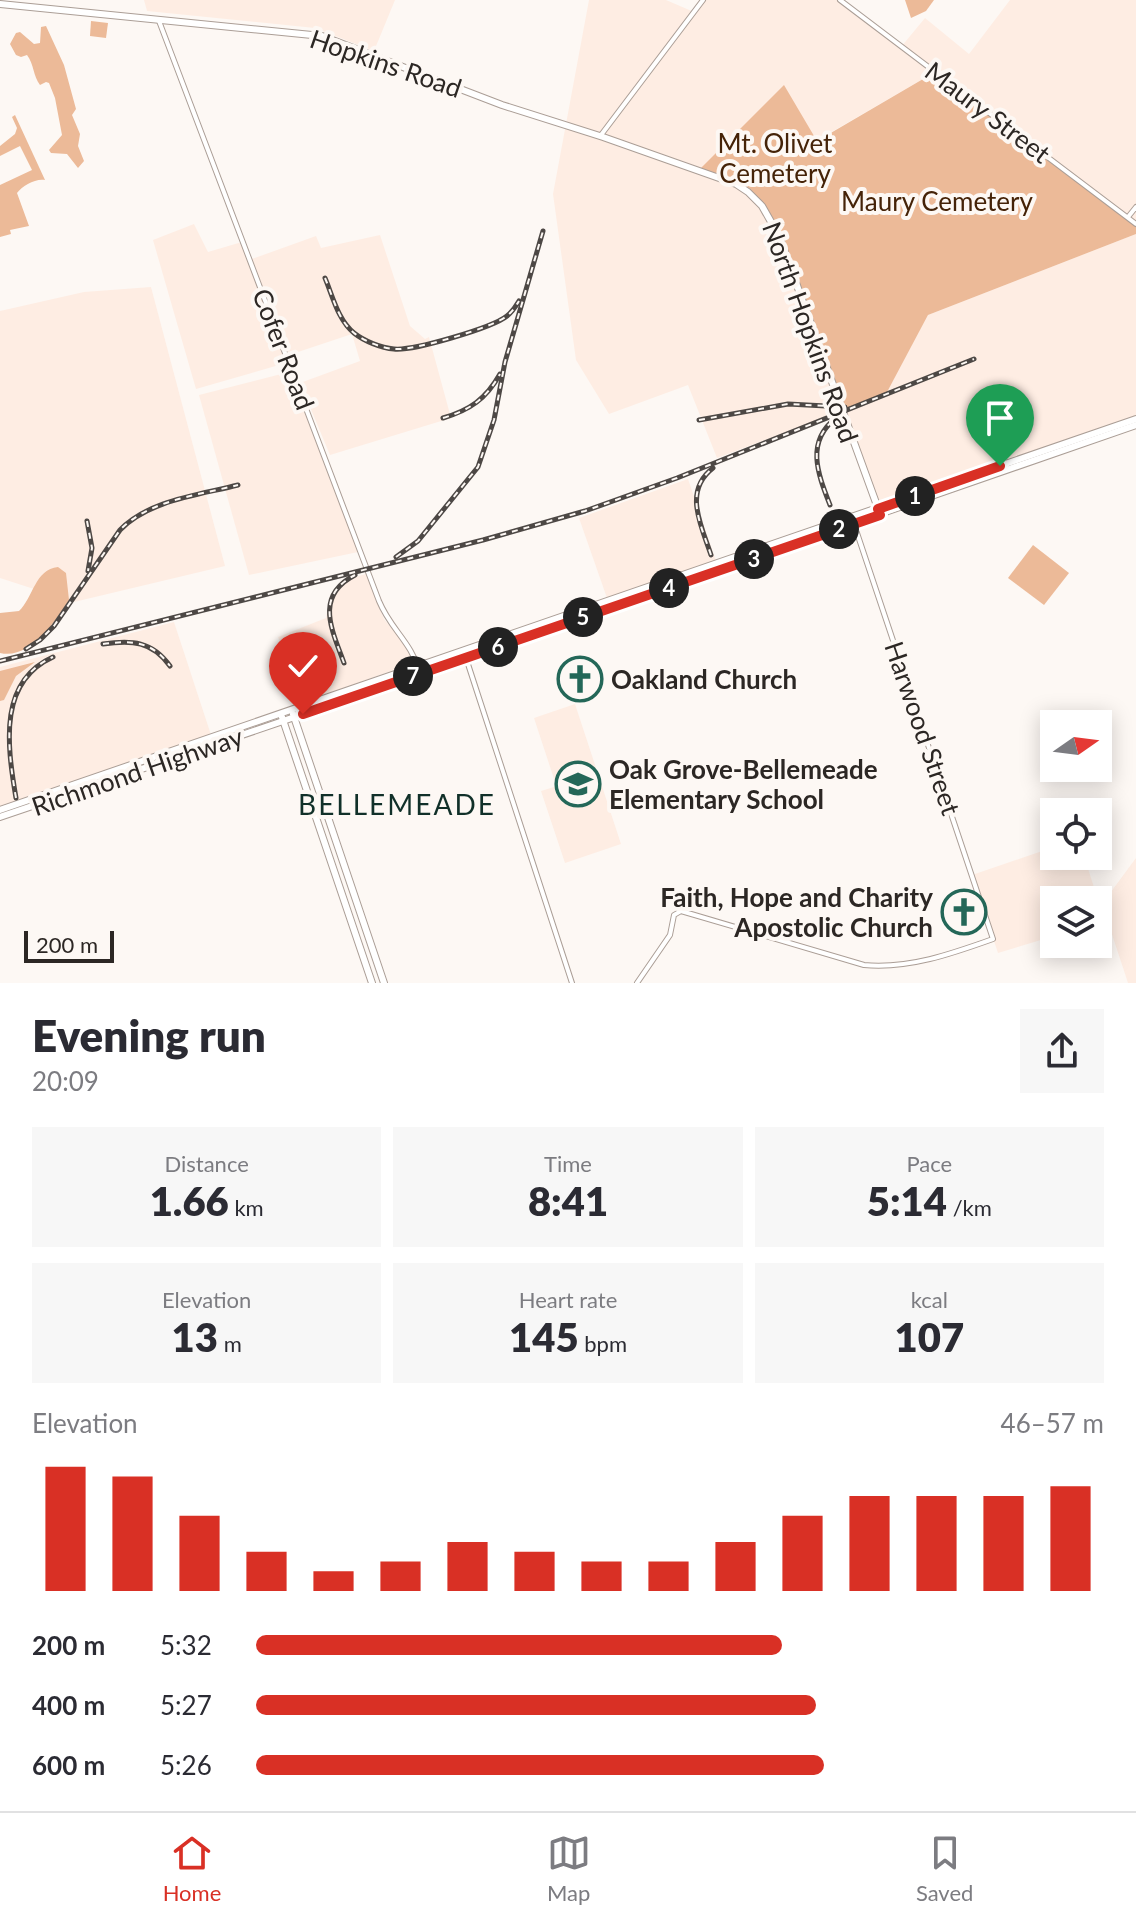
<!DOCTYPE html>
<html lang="en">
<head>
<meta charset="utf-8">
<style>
  :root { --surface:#fff; --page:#f7f7f7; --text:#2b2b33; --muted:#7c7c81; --line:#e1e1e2; --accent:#d93025 }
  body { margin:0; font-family:Lato,sans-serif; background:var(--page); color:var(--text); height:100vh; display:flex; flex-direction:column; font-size:30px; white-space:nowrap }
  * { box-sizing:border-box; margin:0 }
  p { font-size:26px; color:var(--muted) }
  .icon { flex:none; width:44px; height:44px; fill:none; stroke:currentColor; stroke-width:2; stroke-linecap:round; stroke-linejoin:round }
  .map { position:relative; height:983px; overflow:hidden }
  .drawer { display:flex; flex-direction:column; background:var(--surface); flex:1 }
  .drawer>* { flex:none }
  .needle { width:52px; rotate:76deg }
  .tools { position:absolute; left:1040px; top:710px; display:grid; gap:16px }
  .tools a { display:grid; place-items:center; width:72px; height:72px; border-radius:0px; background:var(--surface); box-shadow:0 4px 20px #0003; font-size:40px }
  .scale { position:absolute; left:24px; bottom:20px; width:90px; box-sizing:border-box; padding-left:8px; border:4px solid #2c2724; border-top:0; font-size:22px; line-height:28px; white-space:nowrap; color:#2c2724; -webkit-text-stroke:6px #fdf8f4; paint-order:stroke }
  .pin { position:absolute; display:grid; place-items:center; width:68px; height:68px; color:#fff; margin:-82px -34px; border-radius:50% 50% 50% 0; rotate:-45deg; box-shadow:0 0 8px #0007 }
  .pin .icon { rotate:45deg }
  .km { position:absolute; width:40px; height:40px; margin:-20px; border-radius:50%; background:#222; color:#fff; font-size:22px; line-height:40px; text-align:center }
  .round { display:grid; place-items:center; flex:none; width:84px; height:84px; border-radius:0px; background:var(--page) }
  .summary { display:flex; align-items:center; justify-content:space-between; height:136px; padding:0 32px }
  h1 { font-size:44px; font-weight:800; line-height:60px }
  .figures { display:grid; grid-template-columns:repeat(3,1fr); gap:12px; height:136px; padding:8px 32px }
  .figures div { display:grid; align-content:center; border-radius:0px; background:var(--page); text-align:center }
  .figures b { font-size:40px; font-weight:800 }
  .figures small { font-size:22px; font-weight:400 }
  .figures p { font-size:22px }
  .chart { height:224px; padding:16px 32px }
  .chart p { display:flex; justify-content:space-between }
  .chart svg { width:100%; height:144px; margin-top:8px; stroke:var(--accent); stroke-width:6 }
  ul { padding:0 32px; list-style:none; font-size:26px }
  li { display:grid; grid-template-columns:128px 96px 1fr; align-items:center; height:60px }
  li i { height:20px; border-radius:10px; background:var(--accent) }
  .tab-bar { display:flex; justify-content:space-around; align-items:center; height:112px; border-top:2px solid var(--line); background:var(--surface); font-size:22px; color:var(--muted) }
  .tab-bar a { display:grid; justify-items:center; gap:4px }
  .tab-bar .active { color:var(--accent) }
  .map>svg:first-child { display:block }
</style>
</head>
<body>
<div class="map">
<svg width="1136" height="983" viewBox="0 0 1136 983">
  <rect width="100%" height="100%" fill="#fdf8f4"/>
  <!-- built -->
  <g fill="#feede3">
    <polygon points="144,0 395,0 374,51 315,28 147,11"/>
    <polygon points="589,0 666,0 694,12 703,0 839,0 901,47 925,18 969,54 1010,0 1136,0 1136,224 935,72 816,141 784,86 735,185 757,202 886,393 928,315 1136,234 1136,423 879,512 841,412 717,458 688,385 609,414 576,360 553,194"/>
    <polygon points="194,224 208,252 242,242 286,363 196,389 153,240"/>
    <polygon points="380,235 410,326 425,339 429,337 451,418 330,455 300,383 360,361 352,334 289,355 252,259 316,236 321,248"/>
    <polygon points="151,287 225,566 74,602 0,578 0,311 84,292"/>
    <polygon points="289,372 358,552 249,575 199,395"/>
    <polygon points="688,479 716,561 607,598 579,518"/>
    <polygon points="366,574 384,619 409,650 413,663 302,703 278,637 326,618 330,596 341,581"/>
    <polygon points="174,622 211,735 0,807 0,667"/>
    <polygon points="575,704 621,844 565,863 541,791 554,787 555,782 534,718"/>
    <polygon points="1054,847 1054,856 1084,856 1098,900 1054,900 1054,936 998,953 972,875"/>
    <polygon points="1136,858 1136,983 1128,983 1102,904"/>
  </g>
  <!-- green -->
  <g fill="#ecba98">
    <polygon points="905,0 934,0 926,11 911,18"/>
    <polygon points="91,21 108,23 106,38 90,36"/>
    <path d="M46 26 64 65 76 109 72 115 80 134 78 146 84 161 78 168 67 154 51 153 49 150 62 135 55 98 49 83 46 82 40 85C33 76 34 64 27 55L21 57 16 55 10 44 16 33 20 32 34 44 40 43 41 27Z"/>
    <polygon points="935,72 1136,224 1136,234 928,315 886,394 841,412 774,226 747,192 698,171 784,85 817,141"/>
    <path d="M15 115 45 180C36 178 22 186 17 193L29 226 10 230 11 234 0 237V185L32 170 20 146 0 156V146L15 134 17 128 12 117Z"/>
    <polygon points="1033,545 1069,573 1044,605 1008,578"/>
    <path d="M58 567 66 573 69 600C55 622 30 660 0 653V613L19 611C33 598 35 569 58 567Z"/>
    <polygon points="35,662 16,676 4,700 0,701 0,671"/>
  </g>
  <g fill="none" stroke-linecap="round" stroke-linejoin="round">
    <!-- minor casing -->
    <g stroke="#ab9e96" stroke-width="6">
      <g id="minor">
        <polyline points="840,0 1136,224"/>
        <path d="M159 21 379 601C391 630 410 640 421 674"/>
        <polyline points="601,135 703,0"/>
        <polyline points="1128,217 1136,207"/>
        <polyline points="466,658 572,983"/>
        <path d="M637 983 670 935 674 915 681 911 864 965C909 969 951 954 993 939L854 524"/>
      </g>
    </g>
    <!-- major casing -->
    <g stroke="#ab9e96" stroke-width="8">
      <g id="major">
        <polyline points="0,4 322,36 502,105 603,137 736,184 748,192 762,206 779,236 879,511"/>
        <polyline points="293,714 384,983"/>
        <polyline points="282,717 372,983"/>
        <polyline points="0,810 1136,419"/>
        <polyline points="0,817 283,721 1136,425"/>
      </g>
    </g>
    <!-- minor -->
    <use href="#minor" stroke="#fff" stroke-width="4"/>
    <!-- major -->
    <use href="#major" stroke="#fff" stroke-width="6"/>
    <!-- rail casing -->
    <g stroke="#4d4845" stroke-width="5">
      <g id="rail">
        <path d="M325 278C333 297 338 320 354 333 364 341 381 348 394 349 413 351 492 328 507 316 512 312 516 306 519 301"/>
        <path d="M443 418C470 410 486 399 500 374"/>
        <polyline points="699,420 788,404 845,407"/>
        <path d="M830 505C818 474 805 442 836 418"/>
        <polyline points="87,521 92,548 88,571"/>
        <path d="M711 555C701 525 683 491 713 468"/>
        <polyline points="396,557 418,541 478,467 494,420 505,362 543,231"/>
        <path d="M103 644C132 640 152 641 170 666"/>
        <path d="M26 649 40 640 54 626 120 530C149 500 199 495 238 485"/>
        <polyline points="0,661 483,540 585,511 677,478 974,359"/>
        <path d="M344 663C332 630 314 596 355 575"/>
        <path d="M16 798C6 740 0 681 53 657"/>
      </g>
    </g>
    <!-- rail -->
    <use href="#rail" stroke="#fdf8f4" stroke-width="2" stroke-dasharray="6" stroke-linecap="butt"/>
  </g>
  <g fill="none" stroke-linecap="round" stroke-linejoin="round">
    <!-- route casing -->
    <g stroke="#fff" stroke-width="16">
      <polyline id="route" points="303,714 854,524 880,515 878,509 1000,466"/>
    </g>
    <!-- route -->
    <use href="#route" stroke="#d93025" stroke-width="10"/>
  </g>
  <!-- icons -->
  <defs>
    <g id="church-ring" transform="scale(2.3)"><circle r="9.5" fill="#fdf8f4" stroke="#246758" stroke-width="1.5"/><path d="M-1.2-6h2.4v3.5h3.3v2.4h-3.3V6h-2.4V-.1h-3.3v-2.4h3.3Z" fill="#246758"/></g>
    <g id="school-ring" transform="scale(2.3)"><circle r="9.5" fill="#fdf8f4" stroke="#246758" stroke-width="1.5"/><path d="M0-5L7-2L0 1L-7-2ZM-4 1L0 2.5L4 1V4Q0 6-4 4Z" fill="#246758"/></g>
  </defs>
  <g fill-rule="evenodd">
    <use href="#church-ring" x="580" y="679"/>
    <use href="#school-ring" x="578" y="784"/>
    <use href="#church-ring" x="964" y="912"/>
  </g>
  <g text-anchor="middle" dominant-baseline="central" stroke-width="8" stroke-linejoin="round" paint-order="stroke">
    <!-- street labels -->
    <g font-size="26" fill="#2c2724" stroke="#fdf8f4">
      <text transform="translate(386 63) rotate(19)">Hopkins Road</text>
      <text transform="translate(988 112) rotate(37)">Maury Street</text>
      <text transform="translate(811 332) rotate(70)">North Hopkins Road</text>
      <text transform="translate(284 349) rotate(69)">Cofer Road</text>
      <text transform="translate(923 728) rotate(71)">Harwood Street</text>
      <text transform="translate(137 771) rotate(-19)">Richmond Highway</text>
    </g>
    <!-- park labels -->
    <g font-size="26" fill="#452308" stroke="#fdf8f4">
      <text x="775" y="143">Mt. Olivet<tspan x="775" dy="30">Cemetery</tspan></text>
      <text x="937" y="201">Maury Cemetery</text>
    </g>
    <!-- poi labels -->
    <g font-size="26" font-weight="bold" fill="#2c2724" stroke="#fdf8f4" text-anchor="start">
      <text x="611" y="679">Oakland Church</text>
      <text x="609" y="769">Oak Grove-Bellemeade<tspan x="609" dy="30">Elementary School</tspan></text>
      <text x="933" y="897" text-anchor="end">Faith, Hope and Charity<tspan x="933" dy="30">Apostolic Church</tspan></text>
    </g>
    <!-- neighbourhood labels -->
    <g font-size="28" letter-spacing="2" fill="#113029" stroke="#fdf8f4">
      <text x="397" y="804">BELLEMEADE</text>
    </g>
  </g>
</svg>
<div class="tools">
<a><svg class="needle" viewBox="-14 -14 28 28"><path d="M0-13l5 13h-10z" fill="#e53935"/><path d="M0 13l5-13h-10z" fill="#7c7c81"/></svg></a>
<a><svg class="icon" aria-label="locate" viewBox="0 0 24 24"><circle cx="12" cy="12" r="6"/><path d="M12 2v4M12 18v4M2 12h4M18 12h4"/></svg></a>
<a><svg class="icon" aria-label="layers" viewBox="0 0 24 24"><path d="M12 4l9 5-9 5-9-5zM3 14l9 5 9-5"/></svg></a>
</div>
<div class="scale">200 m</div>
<div class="pin" style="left:1000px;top:466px;background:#1e9e55"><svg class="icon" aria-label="arrive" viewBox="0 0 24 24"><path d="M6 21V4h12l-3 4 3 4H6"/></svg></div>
<div class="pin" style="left:303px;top:714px;background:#d93025"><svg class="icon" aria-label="check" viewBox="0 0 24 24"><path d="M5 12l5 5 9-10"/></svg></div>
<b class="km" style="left:915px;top:496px">1</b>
<b class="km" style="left:839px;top:529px">2</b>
<b class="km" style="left:754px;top:559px">3</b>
<b class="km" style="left:669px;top:588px">4</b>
<b class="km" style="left:583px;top:617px">5</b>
<b class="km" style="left:498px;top:647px">6</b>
<b class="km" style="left:413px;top:676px">7</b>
</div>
<section class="drawer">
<div class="summary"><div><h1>Evening run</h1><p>20:09</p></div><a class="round"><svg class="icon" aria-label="share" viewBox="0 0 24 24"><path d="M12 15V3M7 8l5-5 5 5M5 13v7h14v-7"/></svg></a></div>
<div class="figures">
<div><p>Distance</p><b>1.66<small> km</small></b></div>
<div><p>Time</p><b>8:41</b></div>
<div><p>Pace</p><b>5:14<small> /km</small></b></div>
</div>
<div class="figures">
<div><p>Elevation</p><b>13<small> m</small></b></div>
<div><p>Heart rate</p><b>145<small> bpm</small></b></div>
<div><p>kcal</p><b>107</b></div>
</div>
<div class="chart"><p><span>Elevation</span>46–57 m</p>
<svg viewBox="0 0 160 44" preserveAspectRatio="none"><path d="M5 44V6M15 44V9M25 44V21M35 44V32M45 44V38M55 44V35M65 44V29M75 44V32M85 44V35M95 44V35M105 44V29M115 44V21M125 44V15M135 44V15M145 44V15M155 44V12"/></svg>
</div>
<ul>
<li><b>200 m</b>5:32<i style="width:62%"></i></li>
<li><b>400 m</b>5:27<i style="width:66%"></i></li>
<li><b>600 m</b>5:26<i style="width:67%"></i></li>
</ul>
</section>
<nav class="tab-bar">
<a class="active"><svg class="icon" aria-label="home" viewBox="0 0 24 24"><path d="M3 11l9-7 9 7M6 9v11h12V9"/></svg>Home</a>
<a><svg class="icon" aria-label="map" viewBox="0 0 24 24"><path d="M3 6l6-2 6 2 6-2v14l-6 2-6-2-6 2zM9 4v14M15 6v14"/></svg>Map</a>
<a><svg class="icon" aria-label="saved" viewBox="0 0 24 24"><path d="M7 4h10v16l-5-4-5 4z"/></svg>Saved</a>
</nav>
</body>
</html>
